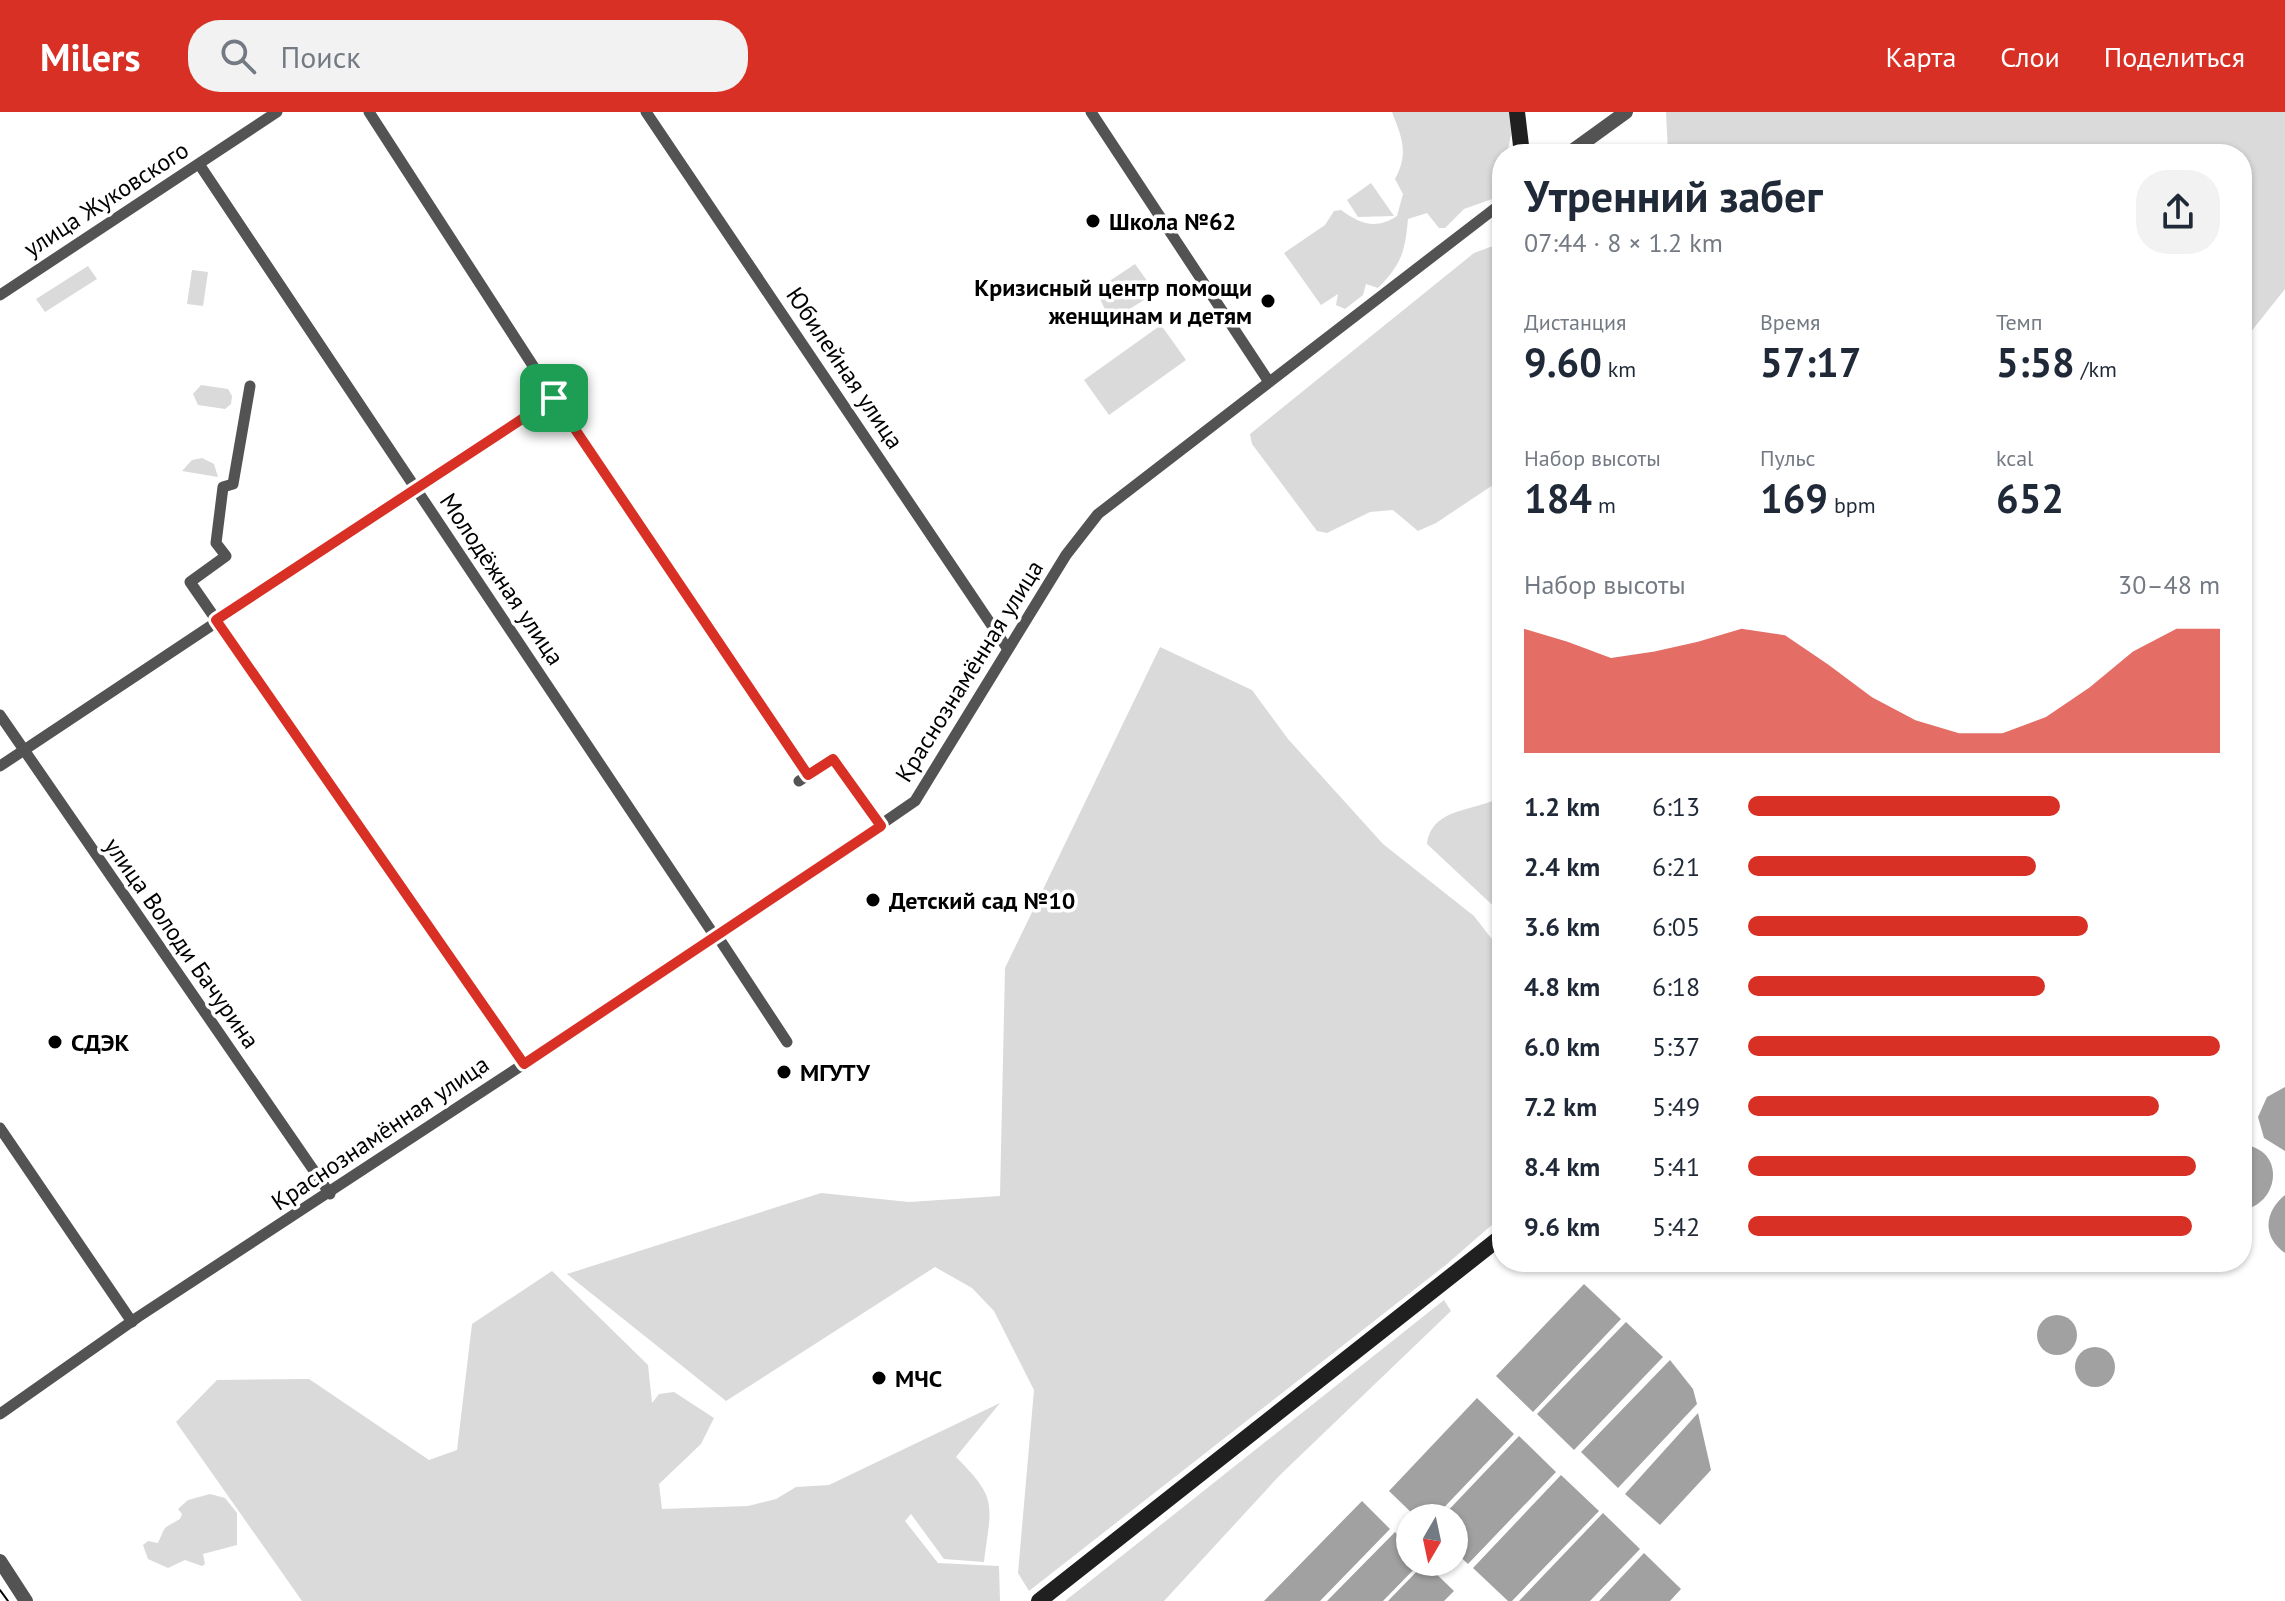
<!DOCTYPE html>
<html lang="ru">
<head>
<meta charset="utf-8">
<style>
  :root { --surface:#fff; --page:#f2f2f3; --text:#1f2937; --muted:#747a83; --accent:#d93025 }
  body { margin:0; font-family:"PT Sans",sans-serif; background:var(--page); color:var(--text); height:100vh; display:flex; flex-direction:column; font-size:30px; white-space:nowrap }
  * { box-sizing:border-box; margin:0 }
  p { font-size:26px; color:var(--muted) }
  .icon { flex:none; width:44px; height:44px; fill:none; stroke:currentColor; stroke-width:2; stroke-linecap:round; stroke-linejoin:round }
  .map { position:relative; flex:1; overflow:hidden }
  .sheet { position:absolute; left:1492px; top:32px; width:760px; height:1128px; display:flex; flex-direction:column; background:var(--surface); border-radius:32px; box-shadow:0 2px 6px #0004 }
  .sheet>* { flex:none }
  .needle { width:52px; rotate:189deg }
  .buttons { position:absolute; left:1396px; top:1392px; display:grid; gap:16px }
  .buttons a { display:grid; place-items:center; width:72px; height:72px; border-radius:50%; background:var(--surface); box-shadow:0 2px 6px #0004; font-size:40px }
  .pin { position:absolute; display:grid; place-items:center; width:68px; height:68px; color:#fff; margin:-34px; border-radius:16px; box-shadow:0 4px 12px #0006 }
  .round { display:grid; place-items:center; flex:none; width:84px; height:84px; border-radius:32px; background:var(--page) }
  .summary { display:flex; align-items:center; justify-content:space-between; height:136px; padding:0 32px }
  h1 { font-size:44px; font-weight:800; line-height:60px }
  .figures { display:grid; grid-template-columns:repeat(3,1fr); gap:12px; height:136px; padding:8px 32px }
  .figures div { display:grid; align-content:center }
  .figures b { font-size:40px; font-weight:800 }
  .figures small { font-size:22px; font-weight:400 }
  .figures p { font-size:22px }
  .chart { height:224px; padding:16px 32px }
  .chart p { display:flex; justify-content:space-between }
  .chart svg { width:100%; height:144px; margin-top:8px; fill:var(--accent); opacity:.7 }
  ul { padding:0 32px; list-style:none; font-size:26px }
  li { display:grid; grid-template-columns:128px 96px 1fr; align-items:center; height:60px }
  li i { height:20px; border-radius:10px; background:var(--accent) }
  header { display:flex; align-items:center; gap:48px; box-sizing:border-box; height:112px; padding:0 40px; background:var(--accent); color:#fff }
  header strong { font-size:38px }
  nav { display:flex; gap:44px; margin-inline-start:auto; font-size:28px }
  .search { width:560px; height:72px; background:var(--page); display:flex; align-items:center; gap:20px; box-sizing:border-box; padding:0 28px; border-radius:32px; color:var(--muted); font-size:30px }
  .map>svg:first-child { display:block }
</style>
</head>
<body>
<header>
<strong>Milers</strong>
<div class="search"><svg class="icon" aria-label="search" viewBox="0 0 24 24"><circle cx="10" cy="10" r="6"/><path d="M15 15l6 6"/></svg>Поиск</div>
<nav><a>Карта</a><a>Слои</a><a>Поделиться</a></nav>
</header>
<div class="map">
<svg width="2285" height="1489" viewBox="0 0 2285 1489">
  <rect width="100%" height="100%" fill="#fff"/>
  <!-- green -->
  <g fill="#dadada">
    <path d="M1392 0H1510L1511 23 1507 42H1502V66L1495 86 1464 97 1445 116H1439L1427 101 1408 107C1405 139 1402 152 1378 176L1366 172 1363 183 1345 197 1336 193 1338 182 1321 193 1284 141 1325 113 1334 99 1341 98C1360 112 1376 118 1397 104L1403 82 1395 67C1409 41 1402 26 1392 0Z"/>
    <polygon points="1666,0 2285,0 2285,177 2242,231 2242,42 1668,42"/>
    <polygon points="1371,71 1394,104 1358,105 1347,88"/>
    <polygon points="1493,134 1502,135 1502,367 1436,411 1418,419 1393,398 1370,400 1327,421 1317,419 1252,332 1250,322 1474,141"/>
    <polygon points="1135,152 1153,177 1152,183 1115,206 1109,206 1096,178"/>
    <polygon points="88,154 97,167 45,200 36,187"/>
    <polygon points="192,158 208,160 203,194 187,192"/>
    <polygon points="1161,213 1186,248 1109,303 1084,268"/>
    <polygon points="201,273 228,277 232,284 231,292 225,297 198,293 193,282"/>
    <polygon points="202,346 214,352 218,365 182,359 192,348"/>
    <polygon points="1160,535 1252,578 1288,627 1383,732 1474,804 1502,840 1502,1104 1447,1152 1029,1479 1018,1461 1034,1278 994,1199 972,1176 935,1155 726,1289 567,1162 821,1081 909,1090 1000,1084 1005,856"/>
    <path d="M1502 678V802L1427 732C1432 695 1474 700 1501 685Z"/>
    <path d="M552 1159 648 1253 652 1291 659 1282 674 1280 714 1306 701 1332 659 1372 662 1397 748 1394 776 1387 796 1375 829 1373 1000 1291 956 1345C999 1388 991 1392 984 1450L944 1447 911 1402 905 1409 938 1451 999 1454 1000 1489H302L176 1310 217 1268 309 1267 429 1348 457 1338 472 1212Z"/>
    <polygon points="1444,1188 1451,1199 1280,1363 1164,1489 1065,1489"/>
    <path d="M210 1382 225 1386 237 1401V1433L203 1442 205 1452 202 1454 185 1448 168 1456 148 1447 143 1433 148 1429 158 1431C167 1412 161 1418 180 1407L182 1402 178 1397 188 1388Z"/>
  </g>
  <!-- water -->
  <g fill="#a1a1a1">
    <polygon points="2285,975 2285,1039 2264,1026 2258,1005 2267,985"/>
    <path d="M2242 1033C2284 1035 2282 1089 2244 1098Z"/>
    <path d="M2285 1083V1141C2262 1125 2264 1100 2285 1083Z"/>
    <polygon points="1584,1172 1621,1207 1533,1300 1496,1264"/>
    <circle cx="2057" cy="1223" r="20"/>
    <polygon points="1626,1210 1663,1245 1574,1338 1537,1302"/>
    <circle cx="2095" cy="1255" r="20"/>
    <polygon points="1670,1248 1693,1277 1697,1292 1618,1376 1581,1340"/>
    <polygon points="1477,1286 1514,1322 1434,1406 1417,1406 1389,1379"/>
    <polygon points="1698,1301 1711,1358 1660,1413 1625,1382"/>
    <polygon points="1519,1324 1556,1360 1468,1452 1454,1439 1454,1406 1441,1406"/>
    <polygon points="1561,1363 1599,1399 1512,1489 1508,1489 1473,1456"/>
    <polygon points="1362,1389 1390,1417 1320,1489 1264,1489"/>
    <polygon points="1603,1401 1640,1437 1590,1489 1519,1489"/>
    <polygon points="1395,1420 1410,1435 1410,1450 1421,1450 1383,1489 1327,1489"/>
    <polygon points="1644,1441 1681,1477 1670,1489 1599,1489"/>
    <polygon points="1425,1451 1454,1479 1444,1489 1388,1489"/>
  </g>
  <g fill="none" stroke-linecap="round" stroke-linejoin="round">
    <!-- minor -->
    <g stroke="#535353" stroke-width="11">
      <polyline points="369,0 550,280 808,663"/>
      <polyline points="646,0 1007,536"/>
      <polyline points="1091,0 1269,270"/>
      <polyline points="199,52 716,826"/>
      <polyline points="0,183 277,0"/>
      <polyline points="250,274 233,372 223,375 216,431 226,444 190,470 524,952"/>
      <polyline points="0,603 330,1082"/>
      <polyline points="0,654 554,286"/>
      <polyline points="799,669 833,647 881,714"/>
      <polyline points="718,825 787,930"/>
      <polyline points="0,1016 132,1210"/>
      <polyline points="0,1302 138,1205 716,826 915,689 1066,443 1098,402 1502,91"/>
    </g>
    <!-- tertiary -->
    <g stroke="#535353" stroke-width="14">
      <polyline points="1568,42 1626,0"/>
      <polyline points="0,1449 26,1489"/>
    </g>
    <!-- secondary -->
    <g stroke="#202020" stroke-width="16">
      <polyline points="1517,0 1522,42"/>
      <polyline points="1039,1489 1502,1124"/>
    </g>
    <!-- tram -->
    <polyline stroke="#000" stroke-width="2" points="0,1478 8,1489"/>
  </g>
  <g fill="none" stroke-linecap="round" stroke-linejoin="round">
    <!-- route casing -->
    <g stroke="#fff" stroke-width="16">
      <polygon id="route" points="554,286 808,663 833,647 881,714 524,952 216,508"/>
    </g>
    <!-- route -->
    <use href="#route" stroke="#d93025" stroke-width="10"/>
  </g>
  <!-- markers -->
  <g fill="#000" stroke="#fff" stroke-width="3">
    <circle cx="1093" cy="109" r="8"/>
    <circle cx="1268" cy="189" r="8"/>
    <circle cx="873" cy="788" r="8"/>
    <circle cx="55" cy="930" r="8"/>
    <circle cx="784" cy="960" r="8"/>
    <circle cx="879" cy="1266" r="8"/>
  </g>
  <g text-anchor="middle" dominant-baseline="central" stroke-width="7" stroke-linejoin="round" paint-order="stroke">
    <!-- street labels -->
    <g font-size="24" fill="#000" stroke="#fff">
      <text transform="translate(106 87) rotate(-33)">улица Жуковского</text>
      <text transform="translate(845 256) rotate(56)">Юбилейная улица</text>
      <text transform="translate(502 467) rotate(56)">Молодёжная улица</text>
      <text transform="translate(969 559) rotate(-58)">Краснознамённая улица</text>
      <text transform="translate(182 831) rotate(55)">улица Володи Бачурина</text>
      <text transform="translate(380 1021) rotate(-34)">Краснознамённая улица</text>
    </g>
    <!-- poi labels -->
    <g font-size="24" font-weight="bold" fill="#000" stroke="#fff" text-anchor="start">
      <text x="1109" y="109">Школа №62</text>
      <text x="1252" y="175" text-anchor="end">Кризисный центр помощи<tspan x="1252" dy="28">женщинам и детям</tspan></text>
      <text x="889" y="788">Детский сад №10</text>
      <text x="71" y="930">СДЭК</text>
      <text x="800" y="960">МГУТУ</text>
      <text x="895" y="1266">МЧС</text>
    </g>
  </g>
</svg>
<div class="buttons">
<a><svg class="needle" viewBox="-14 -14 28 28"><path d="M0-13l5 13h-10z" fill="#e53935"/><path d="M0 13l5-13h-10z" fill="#747a83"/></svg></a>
</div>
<div class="pin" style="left:554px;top:286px;background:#1e9e55"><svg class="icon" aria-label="arrive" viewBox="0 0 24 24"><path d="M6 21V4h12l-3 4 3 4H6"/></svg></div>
<section class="sheet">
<div class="summary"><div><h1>Утренний забег</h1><p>07:44 · 8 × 1.2 km</p></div><a class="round"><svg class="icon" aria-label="share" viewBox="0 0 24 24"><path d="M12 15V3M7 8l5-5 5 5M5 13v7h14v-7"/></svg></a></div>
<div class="figures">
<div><p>Дистанция</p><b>9.60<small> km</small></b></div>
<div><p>Время</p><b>57:17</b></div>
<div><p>Темп</p><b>5:58<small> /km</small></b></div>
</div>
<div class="figures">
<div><p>Набор высоты</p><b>184<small> m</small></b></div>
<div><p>Пульс</p><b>169<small> bpm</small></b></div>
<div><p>kcal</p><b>652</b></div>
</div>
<div class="chart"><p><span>Набор высоты</span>30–48 m</p>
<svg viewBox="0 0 160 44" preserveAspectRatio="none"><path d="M0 44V6L10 10L20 15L30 13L40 10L50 6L60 8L70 17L80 27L90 34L100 38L110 38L120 33L130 24L140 13L150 6L160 6V44z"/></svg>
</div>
<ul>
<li><b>1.2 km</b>6:13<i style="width:66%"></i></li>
<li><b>2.4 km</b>6:21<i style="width:61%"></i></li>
<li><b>3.6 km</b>6:05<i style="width:72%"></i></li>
<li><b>4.8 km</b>6:18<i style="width:63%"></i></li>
<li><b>6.0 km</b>5:37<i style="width:100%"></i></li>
<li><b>7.2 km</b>5:49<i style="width:87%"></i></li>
<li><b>8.4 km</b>5:41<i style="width:95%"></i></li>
<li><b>9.6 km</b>5:42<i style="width:94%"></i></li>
</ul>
</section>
</div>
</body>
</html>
